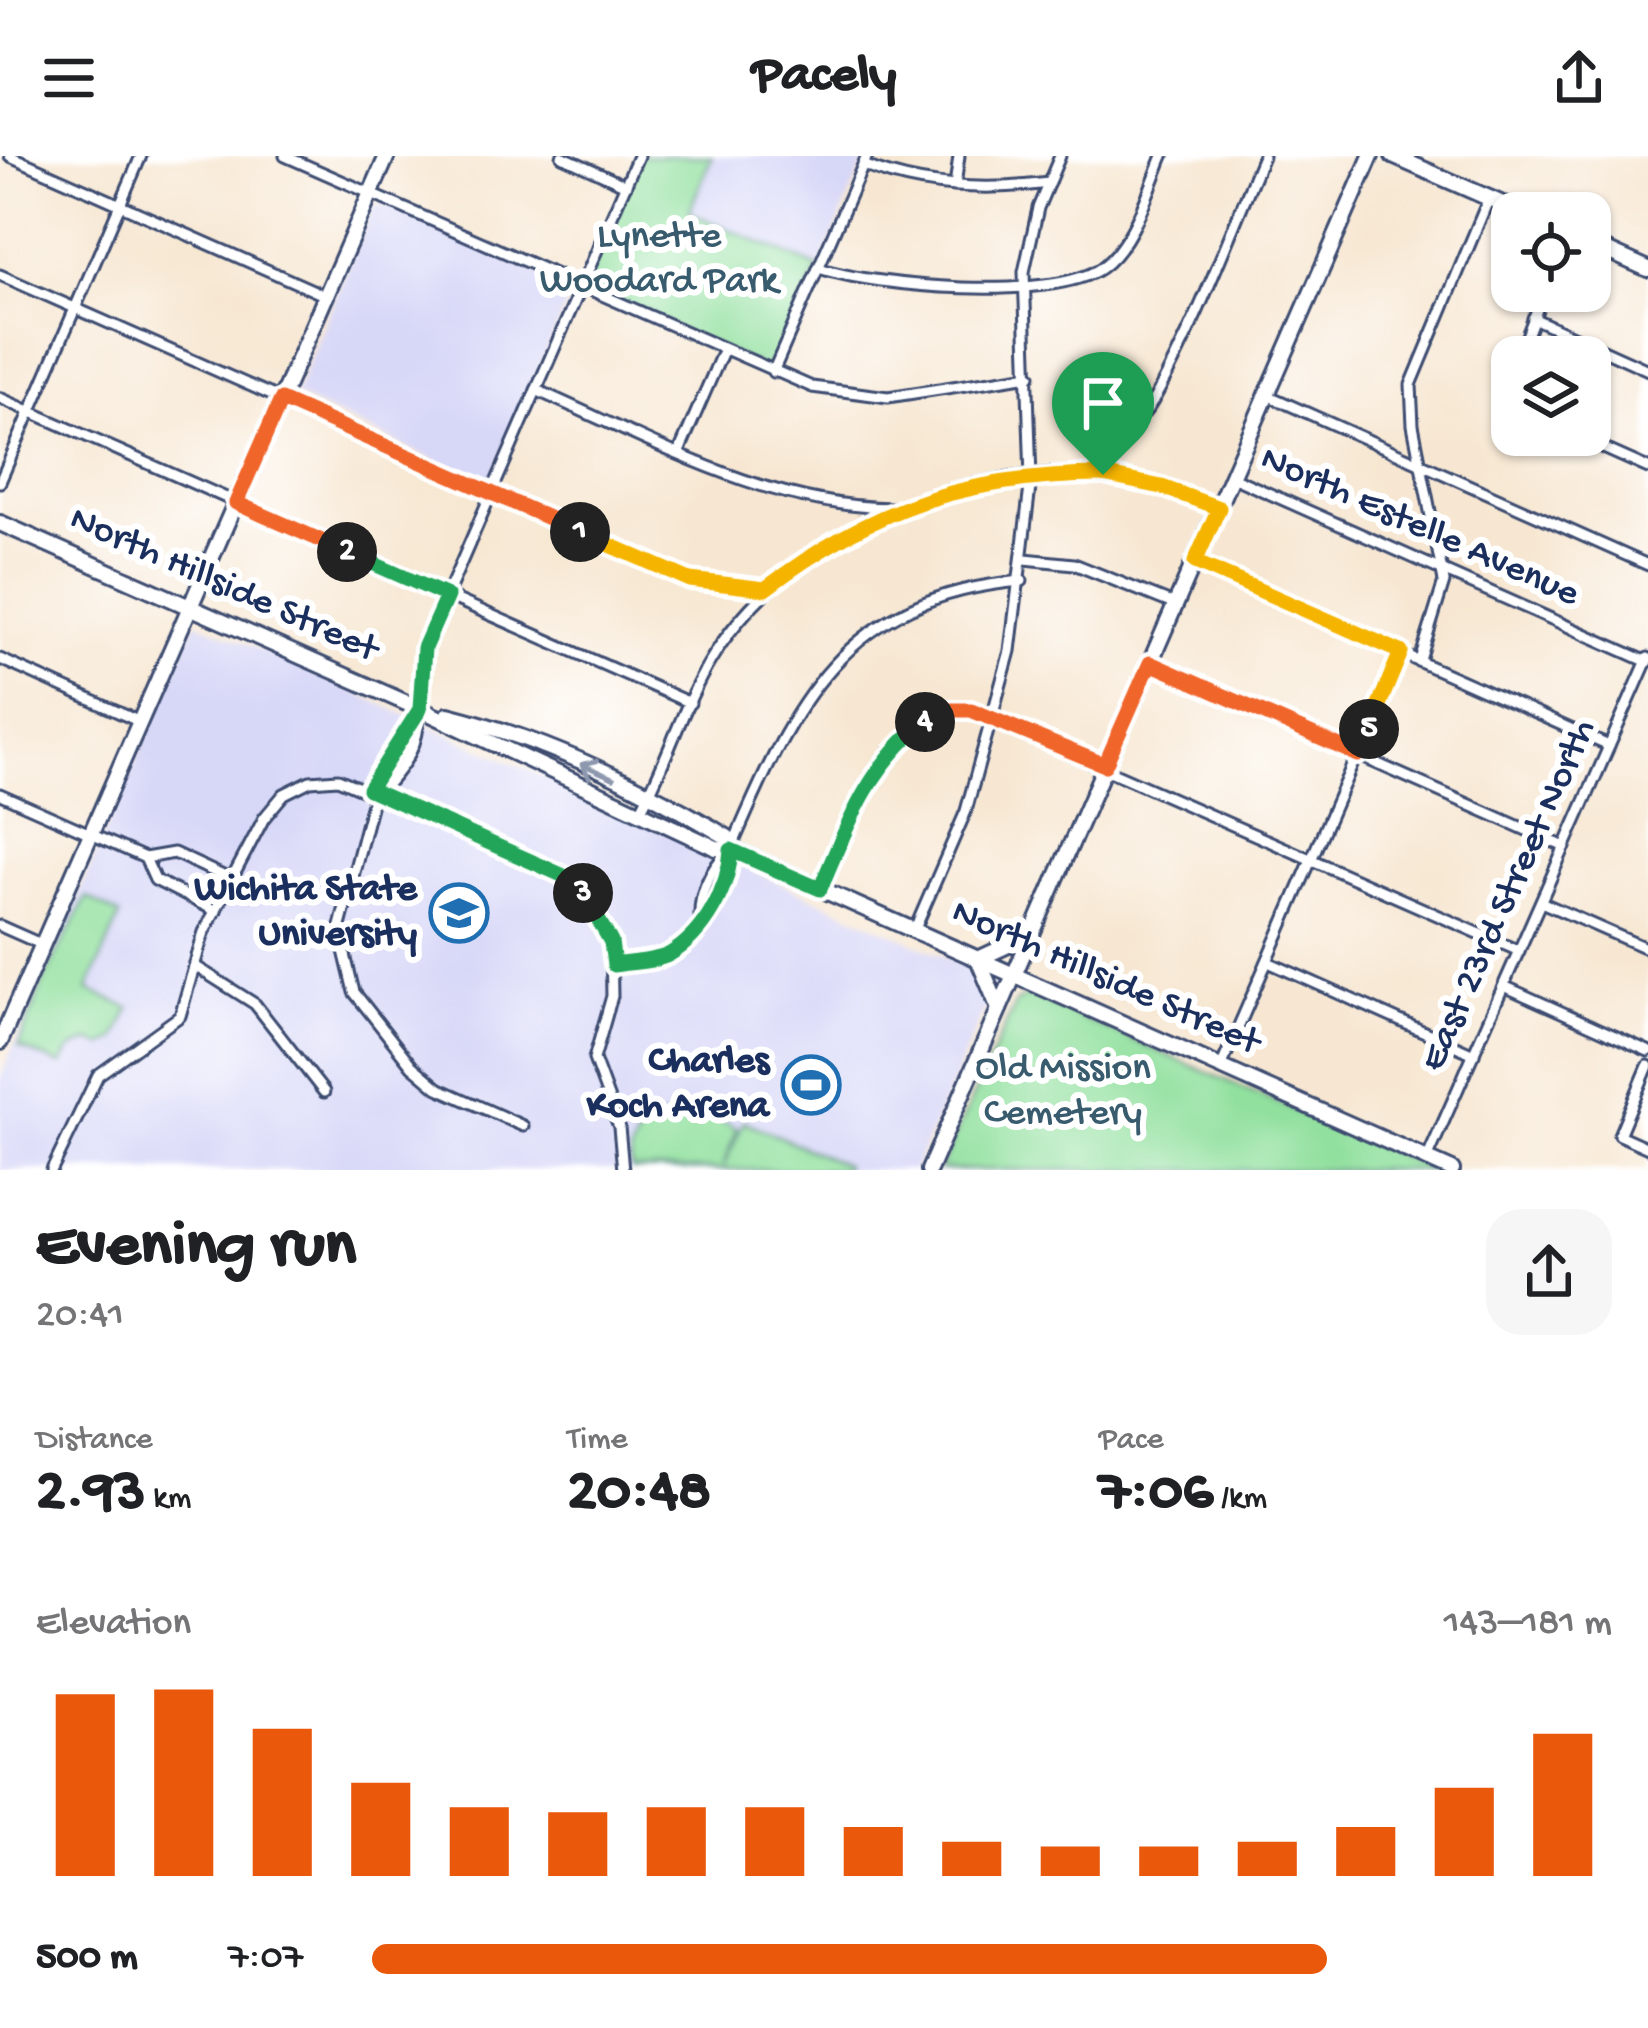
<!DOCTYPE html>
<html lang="en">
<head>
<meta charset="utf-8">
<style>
  :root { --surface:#fff; --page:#f6f6f6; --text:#202124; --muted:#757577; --accent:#ea580c }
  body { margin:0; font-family:"Gochi Hand",sans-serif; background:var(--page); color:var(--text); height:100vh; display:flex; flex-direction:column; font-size:45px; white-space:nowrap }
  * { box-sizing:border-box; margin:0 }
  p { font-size:39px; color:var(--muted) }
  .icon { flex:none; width:66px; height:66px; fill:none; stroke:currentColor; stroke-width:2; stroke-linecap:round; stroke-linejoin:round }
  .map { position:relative; height:1014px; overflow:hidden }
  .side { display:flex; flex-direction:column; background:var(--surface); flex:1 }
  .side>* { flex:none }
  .buttons { position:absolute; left:1491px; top:36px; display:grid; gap:24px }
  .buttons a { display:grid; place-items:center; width:120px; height:120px; border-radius:24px; background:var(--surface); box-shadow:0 3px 9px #0004; font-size:60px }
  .pin { position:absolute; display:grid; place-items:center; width:102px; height:102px; color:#fff; margin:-123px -51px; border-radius:50% 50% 50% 0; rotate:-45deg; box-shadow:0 0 12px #0007 }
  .pin .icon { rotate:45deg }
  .km { position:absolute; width:60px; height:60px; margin:-30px; border-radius:50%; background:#222; color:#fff; font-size:33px; line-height:60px; text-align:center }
  .round { display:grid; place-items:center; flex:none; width:126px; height:126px; border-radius:36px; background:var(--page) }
  .overview { display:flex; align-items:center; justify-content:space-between; height:204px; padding:0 36px }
  h1 { font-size:66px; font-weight:700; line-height:90px }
  .figures { display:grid; grid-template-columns:repeat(3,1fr); gap:18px; height:204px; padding:12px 36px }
  .figures div { display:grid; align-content:center }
  .figures b { font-size:60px; font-weight:700 }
  .figures small { font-size:33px; font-weight:400 }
  .figures p { font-size:33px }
  .chart { height:336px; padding:24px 36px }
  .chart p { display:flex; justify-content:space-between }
  .chart svg { width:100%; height:216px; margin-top:12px; stroke:var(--accent); stroke-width:6 }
  ul { padding:0 36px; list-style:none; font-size:39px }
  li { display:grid; grid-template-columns:192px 144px 1fr; align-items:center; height:90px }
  li i { height:30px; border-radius:15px; background:var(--accent) }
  header { display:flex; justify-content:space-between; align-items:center; height:156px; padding:0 36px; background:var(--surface); font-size:54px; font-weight:700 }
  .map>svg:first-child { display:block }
</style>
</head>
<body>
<header><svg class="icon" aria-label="menu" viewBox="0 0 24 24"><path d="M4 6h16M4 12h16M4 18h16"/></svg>Pacely<svg class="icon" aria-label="share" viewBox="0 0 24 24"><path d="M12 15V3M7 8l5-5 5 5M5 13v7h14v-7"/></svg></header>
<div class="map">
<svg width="1648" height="1014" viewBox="0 0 1648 1014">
  <rect width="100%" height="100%" fill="#fff"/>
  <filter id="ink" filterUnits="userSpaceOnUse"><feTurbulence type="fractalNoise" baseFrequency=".00833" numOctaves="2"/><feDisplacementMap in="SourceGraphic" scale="24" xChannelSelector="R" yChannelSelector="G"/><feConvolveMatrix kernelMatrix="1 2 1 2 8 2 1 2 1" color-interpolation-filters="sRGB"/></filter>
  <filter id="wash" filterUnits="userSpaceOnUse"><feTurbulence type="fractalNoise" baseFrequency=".004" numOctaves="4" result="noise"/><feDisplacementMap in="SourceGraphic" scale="48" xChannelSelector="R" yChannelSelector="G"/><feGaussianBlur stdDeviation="2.7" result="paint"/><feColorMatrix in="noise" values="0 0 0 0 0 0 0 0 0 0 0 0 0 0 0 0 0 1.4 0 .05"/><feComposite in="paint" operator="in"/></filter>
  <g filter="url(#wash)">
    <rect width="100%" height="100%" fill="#f7e7d2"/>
    <!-- built -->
    <g fill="#d7d7f8">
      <polygon points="712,0 867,0 819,112 689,56"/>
      <polygon points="374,49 390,50 573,133 488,329 294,240"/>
      <polygon points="196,465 997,824 914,1014 0,1014 0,922"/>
    </g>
    <!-- green -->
    <g fill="#91e09e" stroke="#56887e" stroke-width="3">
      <polygon points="638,0 712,0 689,56 819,112 773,216 581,132"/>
      <polygon points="87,741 120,760 88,834 130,852 116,883 103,890 90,885 71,893 61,909 18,891 46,819"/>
      <polygon points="1028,839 1434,1014 939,1014 1016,846"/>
      <polygon points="705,958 737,972 723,1011 744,965 845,1009 843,1014 632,1014 630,997 646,961 677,964"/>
    </g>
  </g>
  <g filter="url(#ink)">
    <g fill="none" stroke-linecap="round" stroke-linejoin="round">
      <!-- street casing -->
      <g stroke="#3c4b6f" stroke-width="15">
        <g id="street">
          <polyline points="10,0 326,140"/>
          <polyline points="285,0 812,231 888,241 1030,219"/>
          <polyline points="562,0 626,29"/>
          <path d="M863 9C922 33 986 35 1049 27"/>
          <polyline points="955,30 959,0"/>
          <path d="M819 112C874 131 1053 146 1101 112 1133 89 1148 36 1163 0"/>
          <polyline points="0,119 690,424 765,433"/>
          <polyline points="1533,162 1648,214"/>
          <polyline points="1519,201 1544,135"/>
          <polyline points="773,216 867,0"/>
          <path d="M536 234C651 284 763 350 892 352"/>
          <polyline points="1267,239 1648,409"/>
          <polyline points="0,242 690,547"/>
          <polyline points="1574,279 1648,312"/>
          <polyline points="679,296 723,195"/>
          <path d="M1103 319C1103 288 1139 271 1153 245 1197 167 1228 82 1263 0"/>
          <polyline points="1232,321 1648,506"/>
          <polyline points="0,326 141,0"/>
          <polyline points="1025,403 1074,408 1176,449"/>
          <polyline points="1195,406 1609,590"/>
          <polyline points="0,503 140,566"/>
          <polyline points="1420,504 1444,426 1413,269 1411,229 1489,42"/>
          <polyline points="1150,507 1565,691"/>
          <polyline points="369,633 420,553"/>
          <polyline points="375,635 339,774 354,836 412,910 438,932 523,970"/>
          <path d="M379 637C439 575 409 563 424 492L638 0"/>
          <polyline points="0,638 145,702 174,697 234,725"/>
          <path d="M639 657C666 609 681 554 709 507 784 380 958 305 1104 319 1144 323 1181 338 1219 352"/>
          <path d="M731 693C710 712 696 741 701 769L730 714 731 693C793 548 844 440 1022 425"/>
          <polyline points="145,702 155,724 216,755"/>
          <path d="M820 733C848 668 884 552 971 554L1519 795"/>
          <polyline points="1541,746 1648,793"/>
          <polyline points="0,770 43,789"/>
          <polyline points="914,775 966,655 1010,495 1031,323 1024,116 1038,52 1060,0"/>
          <polyline points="1268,806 1474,898"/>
          <polyline points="613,809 668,800 701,769"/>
          <polyline points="195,810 255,848 324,936"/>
          <polyline points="1504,830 1648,895"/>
          <polyline points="1648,910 1619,979 1648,992"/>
          <polyline points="1221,911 1401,497"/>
          <polyline points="1427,1003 1648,502"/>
          <polyline points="52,1014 98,919 180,860 204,776 264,662 284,638 310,625 338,623 564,720 593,749 611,786 612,840 594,903 619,971 623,1014"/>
        </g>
      </g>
      <!-- secondary casing -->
      <g stroke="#3c4b6f" stroke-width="20">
        <g id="secondary">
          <polyline points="1393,0 1523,57"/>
          <polyline points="1590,87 1648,113"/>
          <polyline points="0,367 420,553 716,692 731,693 1452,1014"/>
          <path d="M448 559C544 583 642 630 727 681L731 693"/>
          <polyline points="999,853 978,803 1032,778"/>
          <polyline points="0,886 387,0"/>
          <polyline points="929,1014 1371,0"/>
        </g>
      </g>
      <!-- street -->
      <use href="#street" stroke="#fff" stroke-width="9"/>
      <!-- secondary -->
      <use href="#secondary" stroke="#fff" stroke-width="14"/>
    </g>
    <!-- one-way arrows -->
    <defs><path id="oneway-shaft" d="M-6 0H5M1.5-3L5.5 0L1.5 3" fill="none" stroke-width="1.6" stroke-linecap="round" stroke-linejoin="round" transform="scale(3)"/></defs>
    <use stroke="#8d97ae" href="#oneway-shaft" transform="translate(597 615) rotate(-156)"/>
  </g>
  <g fill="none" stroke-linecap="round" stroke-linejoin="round" filter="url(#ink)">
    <!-- split-1 casing -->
    <g stroke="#fff" stroke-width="24">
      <path id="split-1" d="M580 376 690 424 765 433C874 350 966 320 1103 319"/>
    </g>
    <!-- split-2 casing -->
    <g stroke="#fff" stroke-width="24">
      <polyline id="split-2" points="347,396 236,347 281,244 580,376"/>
    </g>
    <!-- split-3 casing -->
    <g stroke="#fff" stroke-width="24">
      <polyline id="split-3" points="347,396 447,440 424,492 420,553 369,633 564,720 583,737"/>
    </g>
    <!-- split-4 casing -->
    <g stroke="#fff" stroke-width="24">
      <path id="split-4" d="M583 737 611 786 614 809C630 806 656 806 670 798 704 778 729 732 731 694L820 733C847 670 869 609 925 566"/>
    </g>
    <!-- split-5 casing -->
    <g stroke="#fff" stroke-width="24">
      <polyline id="split-5" points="925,566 949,554 971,554 1105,609 1150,507 1358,599 1369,573"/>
    </g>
    <!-- split-6 casing -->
    <g stroke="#fff" stroke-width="24">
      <polyline id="split-6" points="1103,319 1162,331 1219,352 1195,406 1401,496 1369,573"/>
    </g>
    <!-- split-1 -->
    <use href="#split-1" stroke="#f5b400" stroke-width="15"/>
    <!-- split-2 -->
    <use href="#split-2" stroke="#f0652b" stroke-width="15"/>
    <!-- split-3 -->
    <use href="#split-3" stroke="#22a559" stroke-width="15"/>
    <!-- split-4 -->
    <use href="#split-4" stroke="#22a559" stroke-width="15"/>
    <!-- split-5 -->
    <use href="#split-5" stroke="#f0652b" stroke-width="15"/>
    <!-- split-6 -->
    <use href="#split-6" stroke="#f5b400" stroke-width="15"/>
  </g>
  <!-- icons -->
  <defs>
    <g id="university-ring" transform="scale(3)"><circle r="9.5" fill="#fff" stroke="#1f6fb2" stroke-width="1.5"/><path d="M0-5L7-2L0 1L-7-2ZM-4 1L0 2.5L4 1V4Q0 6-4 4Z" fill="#1f6fb2"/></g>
    <g id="stadium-ring" transform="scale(3)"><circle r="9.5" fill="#fff" stroke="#1f6fb2" stroke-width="1.5"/><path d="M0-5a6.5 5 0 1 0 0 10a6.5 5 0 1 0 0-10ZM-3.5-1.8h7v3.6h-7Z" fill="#1f6fb2"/></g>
  </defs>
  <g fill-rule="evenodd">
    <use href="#university-ring" x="459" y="757"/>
    <use href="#stadium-ring" x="811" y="929"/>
  </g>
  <g text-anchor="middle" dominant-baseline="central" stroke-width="12" stroke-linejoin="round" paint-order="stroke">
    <!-- park labels -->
    <g font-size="39" fill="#385b6e" stroke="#fff">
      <text x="659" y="82">Lynette<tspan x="659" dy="45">Woodard Park</tspan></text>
      <text x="1063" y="914">Old Mission<tspan x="1063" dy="45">Cemetery</tspan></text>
    </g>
    <!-- street labels -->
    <g font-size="39" fill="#1b2f5e" stroke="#fff">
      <text transform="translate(1419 372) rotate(24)">North Estelle Avenue</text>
      <text transform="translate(223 430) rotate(24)">North Hillside Street</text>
      <text transform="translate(1510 740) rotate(-66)">East 23rd Street North</text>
      <text transform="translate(1105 823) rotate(24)">North Hillside Street</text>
    </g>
    <!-- poi labels -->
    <g font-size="39" font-weight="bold" fill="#1b2f5e" stroke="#fff" text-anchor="end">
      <text x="417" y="735">Wichita State<tspan x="417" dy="45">University</tspan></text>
      <text x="769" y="907">Charles<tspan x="769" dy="45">Koch Arena</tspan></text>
    </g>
  </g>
</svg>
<div class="buttons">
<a><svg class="icon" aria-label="locate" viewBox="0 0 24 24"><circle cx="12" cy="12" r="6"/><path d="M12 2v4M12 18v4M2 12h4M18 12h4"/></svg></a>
<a><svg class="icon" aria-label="layers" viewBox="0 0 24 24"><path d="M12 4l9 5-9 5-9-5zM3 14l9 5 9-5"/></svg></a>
</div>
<div class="pin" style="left:1103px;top:319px;background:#1e9e55"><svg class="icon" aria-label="arrive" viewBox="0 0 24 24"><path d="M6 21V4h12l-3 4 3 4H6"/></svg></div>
<b class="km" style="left:580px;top:376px">1</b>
<b class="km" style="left:347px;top:396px">2</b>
<b class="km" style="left:583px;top:737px">3</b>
<b class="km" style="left:925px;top:566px">4</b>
<b class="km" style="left:1369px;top:573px">5</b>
</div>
<section class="side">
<div class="overview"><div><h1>Evening run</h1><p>20:41</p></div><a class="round"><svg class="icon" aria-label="share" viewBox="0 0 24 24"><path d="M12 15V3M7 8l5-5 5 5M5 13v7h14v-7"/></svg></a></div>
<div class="figures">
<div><p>Distance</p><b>2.93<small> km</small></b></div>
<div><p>Time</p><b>20:48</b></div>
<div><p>Pace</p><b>7:06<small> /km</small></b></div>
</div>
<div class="chart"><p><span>Elevation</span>143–181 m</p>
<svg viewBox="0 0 160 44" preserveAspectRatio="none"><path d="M5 44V7M15 44V6M25 44V14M35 44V25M45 44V30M55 44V31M65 44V30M75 44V30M85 44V34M95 44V37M105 44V38M115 44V38M125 44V37M135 44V34M145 44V26M155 44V15"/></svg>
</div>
<ul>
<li><b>500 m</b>7:07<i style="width:77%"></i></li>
</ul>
</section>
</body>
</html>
